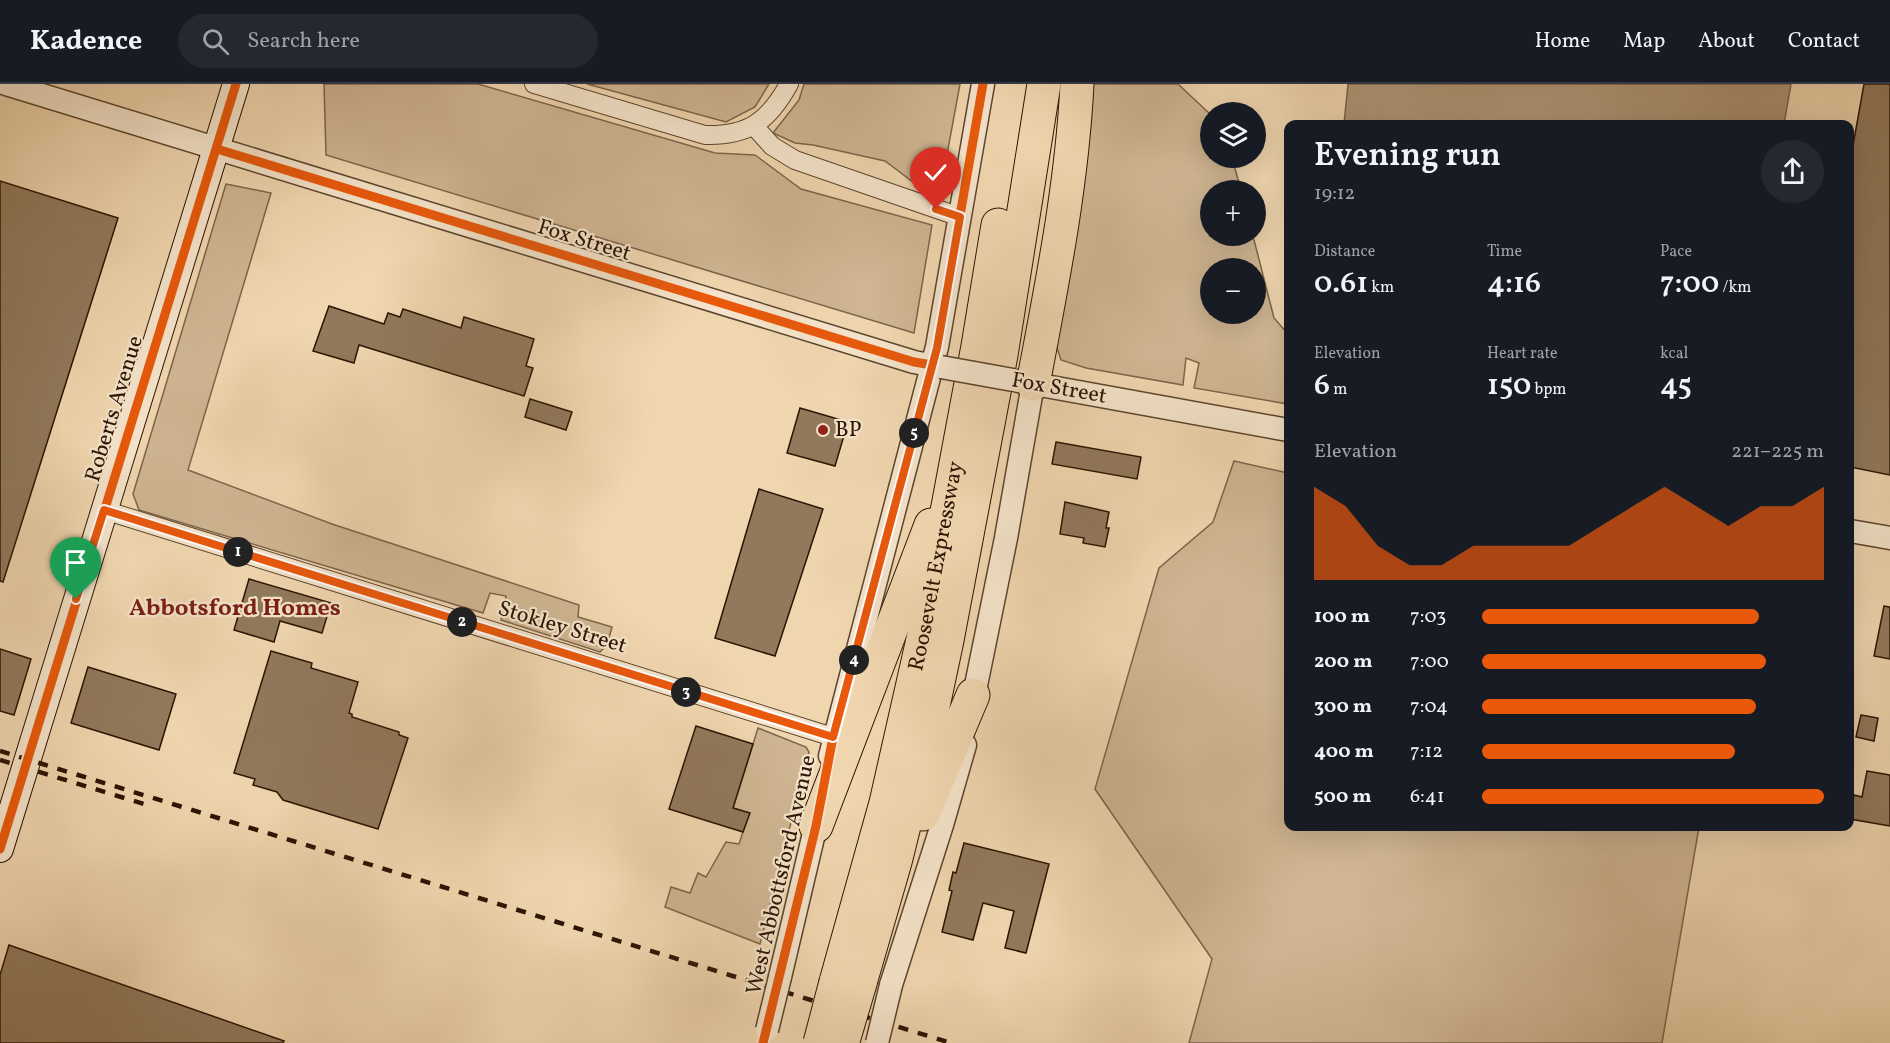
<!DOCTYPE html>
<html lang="en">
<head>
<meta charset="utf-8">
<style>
  :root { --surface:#171b24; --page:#242831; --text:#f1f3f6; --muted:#9ea1a6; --line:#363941; --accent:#ea580c }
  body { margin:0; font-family:Vollkorn,serif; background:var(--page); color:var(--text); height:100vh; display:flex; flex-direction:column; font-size:22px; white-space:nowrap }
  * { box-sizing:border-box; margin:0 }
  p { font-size:20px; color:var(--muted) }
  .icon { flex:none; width:33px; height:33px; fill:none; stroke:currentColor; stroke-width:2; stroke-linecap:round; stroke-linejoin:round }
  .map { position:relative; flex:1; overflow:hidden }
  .drawer { position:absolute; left:1284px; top:36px; width:570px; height:711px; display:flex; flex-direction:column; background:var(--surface); border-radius:12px; box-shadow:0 6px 24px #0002 }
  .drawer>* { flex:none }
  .controls { position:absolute; left:1200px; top:18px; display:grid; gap:12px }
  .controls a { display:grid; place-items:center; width:66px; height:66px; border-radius:50%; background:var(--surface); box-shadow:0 6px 24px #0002; font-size:30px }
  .pin { position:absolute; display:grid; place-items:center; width:51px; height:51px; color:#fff; margin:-62px -26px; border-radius:50% 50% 50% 0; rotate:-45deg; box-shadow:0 0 6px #0007 }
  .pin .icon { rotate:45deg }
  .km { position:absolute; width:30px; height:30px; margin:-15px; border-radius:50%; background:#222; color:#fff; font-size:16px; line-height:30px; text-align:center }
  .round { display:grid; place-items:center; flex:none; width:63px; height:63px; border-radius:32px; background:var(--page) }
  .headline { display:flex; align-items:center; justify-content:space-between; height:102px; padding:0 30px }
  h1 { font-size:33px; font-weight:600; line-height:45px }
  .metrics { display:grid; grid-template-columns:repeat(3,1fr); gap:9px; height:102px; padding:6px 30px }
  .metrics div { display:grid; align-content:center }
  .metrics b { font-size:30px; font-weight:600 }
  .metrics small { font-size:16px; font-weight:400 }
  .metrics p { font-size:16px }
  .chart { height:168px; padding:12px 30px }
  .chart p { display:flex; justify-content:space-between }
  .chart svg { width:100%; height:108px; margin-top:6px; fill:var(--accent); opacity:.7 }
  ul { padding:0 30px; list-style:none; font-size:20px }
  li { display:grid; grid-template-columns:96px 72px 1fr; align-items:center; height:45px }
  li i { height:15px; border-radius:8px; background:var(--accent) }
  header { display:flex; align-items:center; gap:36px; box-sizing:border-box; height:84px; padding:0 30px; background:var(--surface); border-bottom:2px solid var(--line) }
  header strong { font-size:28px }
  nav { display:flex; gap:33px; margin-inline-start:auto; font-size:21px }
  .search { width:420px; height:54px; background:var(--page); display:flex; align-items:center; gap:15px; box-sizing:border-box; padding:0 21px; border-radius:33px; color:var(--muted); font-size:22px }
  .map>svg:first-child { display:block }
</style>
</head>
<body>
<header>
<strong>Kadence</strong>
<div class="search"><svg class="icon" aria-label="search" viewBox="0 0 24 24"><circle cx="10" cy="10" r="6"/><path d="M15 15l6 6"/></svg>Search here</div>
<nav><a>Home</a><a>Map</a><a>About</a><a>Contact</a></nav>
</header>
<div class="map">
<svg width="1890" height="959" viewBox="0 0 1890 959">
  <rect width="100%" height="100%" fill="#f0d6af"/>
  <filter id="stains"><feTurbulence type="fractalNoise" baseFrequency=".00333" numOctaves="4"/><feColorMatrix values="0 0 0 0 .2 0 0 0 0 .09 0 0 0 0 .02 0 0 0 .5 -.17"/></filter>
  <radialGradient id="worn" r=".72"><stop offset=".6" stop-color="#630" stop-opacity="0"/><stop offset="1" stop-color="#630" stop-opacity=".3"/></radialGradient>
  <!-- green -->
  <g fill="#cfb592" stroke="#7d644a" stroke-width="1.5" fill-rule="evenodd">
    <polygon points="324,0 478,0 715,69 755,71 801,105 932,141 914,249 326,71"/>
    <polygon points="587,0 769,0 755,23 726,38"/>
    <polygon points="804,0 960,0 941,103 913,98 885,77 813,61 795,59 773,49 799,16"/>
    <path d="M1092 0H1178L1210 30V74H1232L1241 106H1210V152H1253L1274 234 1288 250V320L1194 304 1199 279 1186 274 1183 301 1086 284 1061 276 1054 255ZM1210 184H1256V230H1210Z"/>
    <polygon points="226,100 271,109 188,386 332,440 579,521 578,533 612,543 607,561 600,568 501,536 506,512 490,509 483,529 139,426 133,410"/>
    <polygon points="1234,377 1288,389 1288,742 1699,743 1662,959 1189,959 1212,875 1095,705 1159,484 1213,438"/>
    <polygon points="758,644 806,663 809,668 760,860 665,823 671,803 690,809 698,789 706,793 726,758 739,760 749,729 733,724"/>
  </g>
  <!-- water -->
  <polygon fill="#ad9475" stroke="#796147" stroke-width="1.5" points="1348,0 1791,0 1784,40 1344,40"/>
  <!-- building -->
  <g fill="#91795c" stroke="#2b1403" stroke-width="1.5">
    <polygon points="1864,0 1890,0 1890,391 1850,383 1850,78"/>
    <polygon points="0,97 118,134 3,498 0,497"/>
    <polygon points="329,222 384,240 388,229 400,233 403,225 461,244 464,233 534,255 526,282 533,284 524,312 359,261 354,279 313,267"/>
    <polygon points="530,315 572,328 566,346 525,333"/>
    <polygon points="800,324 848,338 835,382 787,369"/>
    <polygon points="1056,358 1141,373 1137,395 1052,380"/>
    <polygon points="759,405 823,425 775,572 715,554"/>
    <polygon points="1065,418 1109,428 1106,444 1109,444 1105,463 1083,459 1084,454 1060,450"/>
    <polygon points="249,495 331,519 322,549 280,537 274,558 234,546"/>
    <polygon points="1884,522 1890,523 1890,575 1874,572"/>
    <polygon points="0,565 31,575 14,631 0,627"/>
    <polygon points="271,567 312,579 311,584 358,598 349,629 352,630 352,633 399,648 399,651 408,654 378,745 283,716 277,708 253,701 255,695 234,689"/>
    <polygon points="88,583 176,610 159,666 71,639"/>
    <polygon points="1861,631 1878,634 1874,657 1856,653"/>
    <polygon points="696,642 753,660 733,724 750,729 743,748 669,725"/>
    <polygon points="1867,687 1890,691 1890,742 1850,735 1850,716 1853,717 1854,711 1862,713"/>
    <polygon points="964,759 1049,780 1026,869 1005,864 1014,827 983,819 973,856 942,848 952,807 949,806 953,788 956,789"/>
    <polygon points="9,861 284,957 283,959 0,959 0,891"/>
  </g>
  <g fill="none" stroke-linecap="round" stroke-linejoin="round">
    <!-- minor casing -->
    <g stroke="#5c442e" stroke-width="20">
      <g id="minor">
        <path d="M534 0 705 51C748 52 768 38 789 0"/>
        <polyline points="754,42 772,62 795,76 960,133"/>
        <polyline points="104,426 833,653"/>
      </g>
    </g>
    <!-- tertiary casing -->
    <g stroke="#5c442e" stroke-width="25">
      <g id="tertiary">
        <polyline points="6,0 914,278 941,283"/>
        <polyline points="1018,297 1288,346"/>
        <polyline points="1850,447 1890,454"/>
        <polyline points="971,626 1006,454 1033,300"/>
        <polyline points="830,672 937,263 983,0"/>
        <polyline points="780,893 819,728"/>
        <polyline points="891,901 942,741 965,661"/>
      </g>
    </g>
    <!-- secondary casing -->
    <g stroke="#2b1403" stroke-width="28">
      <polyline id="secondary" points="0,765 236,0"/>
    </g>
    <!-- motorway casing -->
    <g stroke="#2b1403" stroke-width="35">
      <g id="motorway">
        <path d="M1033 300C1052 200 1072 101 1077 0"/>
        <polyline points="923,730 973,611"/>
        <polyline points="816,742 931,441"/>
        <path id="s1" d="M836 898 886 719 924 551 978 262 998 141"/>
        <polyline points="860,899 895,778 929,641 947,556 1001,271 1044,0"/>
      </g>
    </g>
    <!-- minor -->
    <use href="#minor" stroke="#f5e4cb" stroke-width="18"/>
    <!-- tertiary -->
    <use href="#tertiary" stroke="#f5e4cb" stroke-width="22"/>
    <!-- secondary -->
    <use href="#secondary" stroke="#f5e4cb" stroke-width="26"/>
    <!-- motorway -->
    <use href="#motorway" stroke="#f0d6af" stroke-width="33"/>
    <!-- rail -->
    <g stroke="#2b1403" stroke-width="4.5" stroke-dasharray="10 10" stroke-linecap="butt">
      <polyline points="0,667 951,959"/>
      <polyline points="0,676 144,720"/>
    </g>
    <!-- tertiary-bridge casing -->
    <g stroke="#5c442e" stroke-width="25" stroke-linecap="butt">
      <g id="tertiary-bridge">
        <polyline points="941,283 1013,296"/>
        <polyline points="767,946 780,893"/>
        <polyline points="877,959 891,901"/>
      </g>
    </g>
    <!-- motorway-bridge casing -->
    <g stroke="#2b1403" stroke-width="35" stroke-linecap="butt">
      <g id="motorway-bridge">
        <polyline points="843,957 860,899"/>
        <polyline points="820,959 836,898"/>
      </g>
    </g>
    <!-- tertiary-bridge -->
    <use href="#tertiary-bridge" stroke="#f5e4cb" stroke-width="22"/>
    <!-- motorway-bridge -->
    <use href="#motorway-bridge" stroke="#f0d6af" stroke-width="33"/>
    <!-- cycleway casing -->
    <g stroke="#f5e4cb" stroke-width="13">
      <g id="cycleway">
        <polyline points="217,65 914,278 932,281"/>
        <polyline points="0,765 236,0"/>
        <polyline points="763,959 816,742 833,653 937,263 983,0"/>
      </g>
    </g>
    <!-- cycleway -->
    <use href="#cycleway" stroke="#e8590c" stroke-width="9"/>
  </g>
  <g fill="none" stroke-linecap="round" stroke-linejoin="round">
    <!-- route casing -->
    <g stroke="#fff" stroke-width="12">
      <polyline id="route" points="76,515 104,426 833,653 937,264 960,133 936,125"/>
    </g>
    <!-- route -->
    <use href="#route" stroke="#ea580c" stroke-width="8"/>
  </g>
  <!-- markers -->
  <circle fill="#8f2418" stroke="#f5e4cb" stroke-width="2" cx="823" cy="346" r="6"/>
  <g text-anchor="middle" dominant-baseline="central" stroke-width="4.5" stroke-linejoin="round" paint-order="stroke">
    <!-- street labels -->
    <g font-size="22" fill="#2b1403" stroke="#f5e4cb">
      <text transform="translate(584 157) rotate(17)">Fox Street</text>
      <text transform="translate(1059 305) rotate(10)">Fox Street</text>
      <text transform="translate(115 325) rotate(-73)">Roberts Avenue</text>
      <text stroke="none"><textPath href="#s1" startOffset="428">Roosevelt Expressway</textPath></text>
      <text transform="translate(562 544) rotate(17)">Stokley Street</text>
      <text transform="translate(782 791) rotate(-77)">West Abbottsford Avenue</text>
    </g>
    <!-- poi labels -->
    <g font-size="22" fill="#2b1403" stroke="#f5e4cb" text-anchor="start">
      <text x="835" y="346">BP</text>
    </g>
    <!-- neighbourhood labels -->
    <g font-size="24" font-weight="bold" fill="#7a1f14" stroke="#f5e4cb">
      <text x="235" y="525">Abbotsford Homes</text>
    </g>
  </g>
  <rect width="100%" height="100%" filter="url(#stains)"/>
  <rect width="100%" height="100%" fill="url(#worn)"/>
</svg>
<div class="controls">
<a><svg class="icon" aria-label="layers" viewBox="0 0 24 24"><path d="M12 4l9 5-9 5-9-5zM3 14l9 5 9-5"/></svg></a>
<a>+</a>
<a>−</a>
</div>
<div class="pin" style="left:76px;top:515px;background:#1e9e55"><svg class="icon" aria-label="arrive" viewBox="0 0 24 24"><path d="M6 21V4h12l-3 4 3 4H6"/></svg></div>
<div class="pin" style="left:936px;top:125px;background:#d93025"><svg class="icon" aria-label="check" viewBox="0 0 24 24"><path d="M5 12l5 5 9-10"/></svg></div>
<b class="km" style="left:238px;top:468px">1</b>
<b class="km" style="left:462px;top:538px">2</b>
<b class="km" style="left:686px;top:608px">3</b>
<b class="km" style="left:854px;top:576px">4</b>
<b class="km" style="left:914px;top:349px">5</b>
<section class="drawer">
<div class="headline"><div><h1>Evening run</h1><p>19:12</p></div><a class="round"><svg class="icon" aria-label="share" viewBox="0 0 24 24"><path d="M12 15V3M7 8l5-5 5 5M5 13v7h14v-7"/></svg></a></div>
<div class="metrics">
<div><p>Distance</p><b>0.61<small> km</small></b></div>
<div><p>Time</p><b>4:16</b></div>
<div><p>Pace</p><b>7:00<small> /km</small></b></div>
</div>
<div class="metrics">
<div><p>Elevation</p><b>6<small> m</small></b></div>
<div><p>Heart rate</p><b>150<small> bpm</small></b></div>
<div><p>kcal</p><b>45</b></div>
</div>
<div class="chart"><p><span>Elevation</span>221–225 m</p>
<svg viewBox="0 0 160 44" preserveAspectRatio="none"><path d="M0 44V6L10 14L20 30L30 38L40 38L50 30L60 30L70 30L80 30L90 22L100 14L110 6L120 14L130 22L140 14L150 14L160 6V44z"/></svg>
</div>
<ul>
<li><b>100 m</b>7:03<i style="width:81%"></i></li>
<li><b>200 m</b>7:00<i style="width:83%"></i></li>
<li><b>300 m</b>7:04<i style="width:80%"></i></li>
<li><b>400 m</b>7:12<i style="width:74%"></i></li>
<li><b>500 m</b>6:41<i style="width:100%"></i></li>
</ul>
</section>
</div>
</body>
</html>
